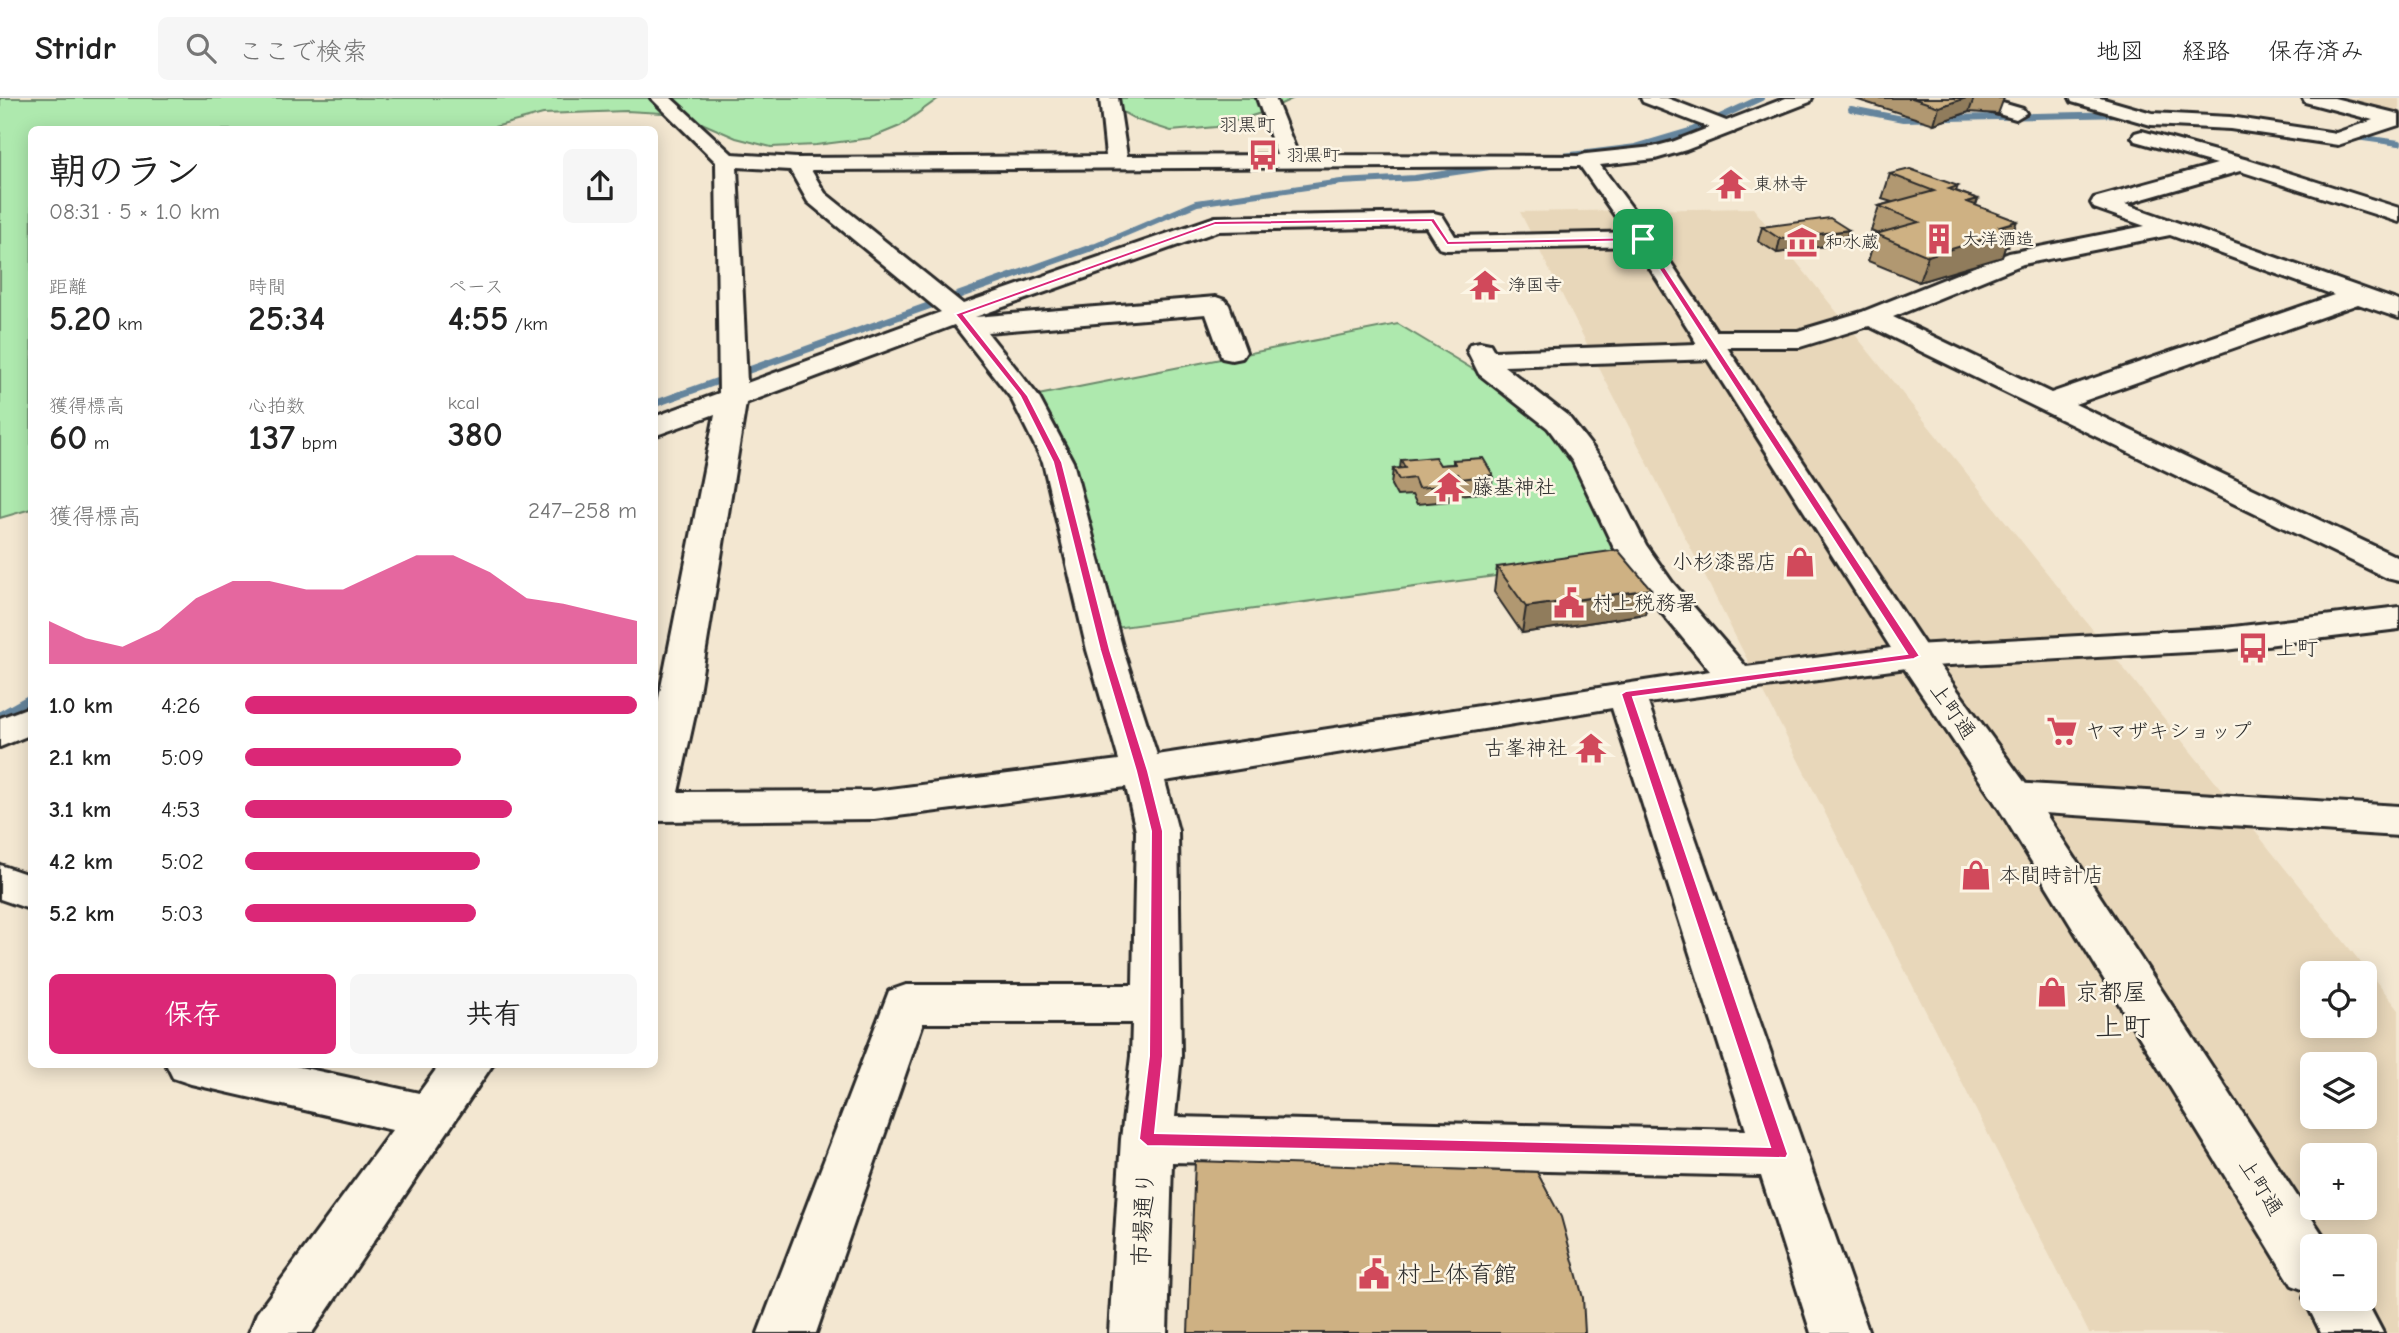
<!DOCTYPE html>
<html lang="ja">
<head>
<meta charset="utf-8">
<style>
  :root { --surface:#fff; --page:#f6f6f6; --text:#222; --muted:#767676; --line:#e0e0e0; --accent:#db2777 }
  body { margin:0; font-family:"Comic Neue","Klee One",sans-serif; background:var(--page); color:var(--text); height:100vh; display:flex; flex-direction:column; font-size:26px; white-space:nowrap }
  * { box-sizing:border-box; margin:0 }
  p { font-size:23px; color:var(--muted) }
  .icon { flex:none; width:38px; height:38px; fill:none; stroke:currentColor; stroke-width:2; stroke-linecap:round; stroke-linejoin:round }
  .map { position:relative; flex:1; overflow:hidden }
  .side { position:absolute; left:28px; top:28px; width:630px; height:942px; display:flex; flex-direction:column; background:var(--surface); border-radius:10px; box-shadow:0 4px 18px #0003 }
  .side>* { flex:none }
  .controls { position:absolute; left:2300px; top:863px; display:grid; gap:14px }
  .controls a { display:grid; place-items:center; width:77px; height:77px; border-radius:10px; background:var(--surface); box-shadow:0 4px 18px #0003; font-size:35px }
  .pin { position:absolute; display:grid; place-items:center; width:60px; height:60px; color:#fff; margin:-30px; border-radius:14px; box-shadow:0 4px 10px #0006 }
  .round { display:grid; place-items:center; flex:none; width:74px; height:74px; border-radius:10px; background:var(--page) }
  .overview { display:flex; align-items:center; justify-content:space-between; height:119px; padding:0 21px }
  h1 { font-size:38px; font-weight:600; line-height:52px }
  .metrics { display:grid; grid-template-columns:repeat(3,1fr); gap:10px; height:119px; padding:7px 21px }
  .metrics div { display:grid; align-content:center }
  .metrics b { font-size:35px; font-weight:600 }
  .metrics small { font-size:19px; font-weight:400 }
  .metrics p { font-size:19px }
  .chart { height:196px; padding:14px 21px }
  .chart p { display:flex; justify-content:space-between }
  .chart svg { width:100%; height:126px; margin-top:7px; fill:var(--accent); opacity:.7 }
  .action { display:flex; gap:14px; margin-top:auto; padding:14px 21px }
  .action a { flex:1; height:80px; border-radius:10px; background:var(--accent); color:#fff; font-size:28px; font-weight:600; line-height:80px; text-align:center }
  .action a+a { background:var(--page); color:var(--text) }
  ul { padding:0 21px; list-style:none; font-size:23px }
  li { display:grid; grid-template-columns:112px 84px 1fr; align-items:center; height:52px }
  li i { height:18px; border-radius:9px; background:var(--accent) }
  header { display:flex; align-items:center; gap:42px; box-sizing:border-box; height:98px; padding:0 35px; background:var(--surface); border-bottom:2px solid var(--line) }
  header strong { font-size:33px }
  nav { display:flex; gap:38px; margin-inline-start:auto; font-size:24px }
  .search { width:490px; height:63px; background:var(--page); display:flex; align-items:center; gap:18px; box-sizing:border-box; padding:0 24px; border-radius:10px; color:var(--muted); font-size:26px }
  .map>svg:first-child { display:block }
</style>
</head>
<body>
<header>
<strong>Stridr</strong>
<div class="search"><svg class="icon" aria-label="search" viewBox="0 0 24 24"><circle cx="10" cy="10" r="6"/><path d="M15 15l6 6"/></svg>ここで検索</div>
<nav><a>地図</a><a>経路</a><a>保存済み</a></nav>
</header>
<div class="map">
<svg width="2399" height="1235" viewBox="0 0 2399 1235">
  <rect width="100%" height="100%" fill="#f3e7d1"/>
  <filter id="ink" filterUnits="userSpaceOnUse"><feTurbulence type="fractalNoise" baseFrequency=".0143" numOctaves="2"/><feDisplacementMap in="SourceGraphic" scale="14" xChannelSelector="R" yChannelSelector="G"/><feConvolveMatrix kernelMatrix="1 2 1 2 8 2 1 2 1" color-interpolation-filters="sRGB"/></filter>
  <g filter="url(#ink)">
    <!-- built -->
    <g fill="#e8d7ba" fill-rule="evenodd">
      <polygon points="2324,0 2399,0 2399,19"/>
      <path d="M1753 110 2399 912V1235H2089L1520 114ZM2312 875H2364V928H2312ZM2312 966H2364V1018H2312ZM2312 1057H2364V1110H2312ZM2312 1148H2364V1200H2312Z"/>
    </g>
    <!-- green -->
    <g fill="#aee9ae" stroke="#6c8a6c" stroke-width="2">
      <polygon points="0,0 939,0 900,28 871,40 816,47 771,49 736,40 681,16 626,13 543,16 483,32 32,32 31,411 0,420"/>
      <polygon points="1103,0 1294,0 1261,15 1216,29 1171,33 1137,22 1106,5"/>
      <polygon points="1398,226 1522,301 1572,357 1619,461 1115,530 1075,398 1013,302"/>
    </g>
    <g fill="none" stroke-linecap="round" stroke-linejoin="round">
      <!-- stream-far2 -->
      <g stroke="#65859d" stroke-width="6">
        <polyline points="1851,11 1903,21 2127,16"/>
        <polyline points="2349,38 2399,45"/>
        <polyline points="1547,60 1636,49 1690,33 1761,0"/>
        <polyline points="1089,151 1197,105 1341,84 1415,80 1510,66"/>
      </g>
      <!-- stream-far1 -->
      <polyline stroke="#65859d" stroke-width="7" points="654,306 1093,149"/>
      <!-- stream -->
      <polyline stroke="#65859d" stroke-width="11" points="0,619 32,601"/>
      <!-- minor casing -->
      <g stroke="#2b2b2b" stroke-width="6">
        <g id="minor">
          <path d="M651 0H671L732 56 797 60 1106 58 1100 0H1118L1127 58 1277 57 1257 0H1275L1298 57 1593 58 1596 62 1593 66 1586 68 811 72 825 95 963 206 1215 119 1434 115 1442 117 1455 138 1643 134 1651 136 1655 141 1651 146 1643 148 1447 152 1439 150 1426 129 1218 133 975 219 1216 199 1225 202 1229 207 1246 254 1242 260 1232 262 1222 260 1206 216 987 234 1038 298 1073 364 1123 552 1157 657 1710 573 1648 498 1613 448 1573 364 1548 330 1479 276 1467 252 1470 246 1480 244 1490 246 1494 253 1697 246 1694 241 1698 235 1707 233H1798L1862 214 2009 155 2145 128 2094 110 2091 105 2094 100 2217 66 2135 43 2132 39 2135 35 2142 33 2248 62 2399 110V124L2240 73 2125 106 2399 203V220L2358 206 2075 306 2399 460V483L2387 480 1869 228 1800 249H1726L1728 253 1725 259 1715 261 1504 268 1568 318 1603 363 1646 447 1672 484 1746 569 1914 547 2225 530 2399 509V531L2225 552 1914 569 1648 605 1869 1235H1811L1761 1078 1172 1064 1167 1235H1109L1121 1041 1131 958 1132 925H923L816 1235H758L889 893 906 887H1133L1136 733 1126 689 874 721 654 723V625L715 316 654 338V319L719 295 716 64ZM737 69 790 72 808 104 941 214 747 285ZM2170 137 2334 197 2051 295 1893 219 2023 166ZM954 227 1011 300 1043 364 1087 552 1119 662 874 693 678 694 696 612 746 305ZM1612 610 1746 1032 1175 1019 1181 958 1178 733 1165 683Z"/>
          <polygon points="1641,0 1667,0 1734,26 1737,30 1734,34 1720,34 1643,4"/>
          <polygon points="1955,0 1985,0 2023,11 2026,15 2016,21 1957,4"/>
          <polygon points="2070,0 2100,0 2152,15 2230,19 2336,35 2373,22 2305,4 2303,0 2334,0 2399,16 2399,27 2338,47 2230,31 2151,27 2072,4"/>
          <polygon points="32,608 32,636 0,649 0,620"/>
          <polygon points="2013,685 2399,708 2399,738 2013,713 1998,709 1992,699 1998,689"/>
          <polygon points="0,767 32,778 32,812 0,801"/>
          <polygon points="166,966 286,966 419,995 440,966 493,966 312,1235 249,1235 257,1215 392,1032 191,986 173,980"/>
        </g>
      </g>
      <!-- major casing -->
      <g stroke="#2b2b2b" stroke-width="6">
        <polygon id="major" points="1786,0 1812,0 1810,4 1686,52 1655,61 1600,67 1655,141 1928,552 2028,689 2330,1148 2312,1148 2312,1200 2364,1199 2383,1235 2321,1235 2304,1200 2307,1193 2292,1187 1998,709 1896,558 1632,142 1576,62 1579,58 1586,56 1653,49 1672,44"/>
      </g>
      <!-- minor -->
      <use href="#minor" fill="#fcf5e5" fill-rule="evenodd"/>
      <!-- major -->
      <use href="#major" fill="#fcf5e5" fill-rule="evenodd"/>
    </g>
    <!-- wall -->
    <g fill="#b19871" stroke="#2b2b2b" stroke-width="2">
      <polygon points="1852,0 2004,0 1998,16 1969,14 1934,26"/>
      <polygon points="1890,76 1958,88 1956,93 1978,101 1976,107 2008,149 2005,149 2002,159 1919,184 1868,163 1876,136 1878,136 1871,133 1879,108 1892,104 1882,101"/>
      <polygon points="1762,129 1849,132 1845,145 1777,155 1758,143"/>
      <polygon points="1401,362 1440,367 1453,366 1453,362 1493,377 1491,394 1458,397 1456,392 1450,392 1449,403 1417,406 1412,397 1397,398 1391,387 1393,371 1400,370"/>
      <polygon points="1497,469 1651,491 1645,516 1522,535 1494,494"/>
    </g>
    <!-- shaded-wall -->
    <g fill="#907c5c" stroke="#2b2b2b" stroke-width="2">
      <polygon points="1966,0 1974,0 1969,14 1934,26 1939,9"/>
      <polygon points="1978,101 1969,126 1967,104"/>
      <polygon points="2017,123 2008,149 2005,149 2002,159 1919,184 1928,158 2000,128"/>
      <polygon points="1849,132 1845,145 1777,155 1780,141"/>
      <polygon points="1651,491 1645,516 1522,535 1526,509"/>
    </g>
    <!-- building -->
    <g fill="#ceb183" stroke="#2b2b2b" stroke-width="2">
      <polygon points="1912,0 1966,0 1939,9"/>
      <polygon points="1910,71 1958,88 1949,91 1978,101 1967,104 2017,123 2000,128 2012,133 1928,158 1876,136 1919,124 1879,108 1934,93 1890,76"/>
      <polygon points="1830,120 1849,132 1780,141 1762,129"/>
      <polygon points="1435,359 1440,367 1455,366 1453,362 1483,360 1493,377 1461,381 1458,376 1445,377 1451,387 1418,390 1414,380 1399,382 1393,371 1405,370 1401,362"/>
      <polygon points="1618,452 1651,491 1526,509 1497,469"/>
      <polygon points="1195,1063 1537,1074 1561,1119 1583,1200 1585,1235 1188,1235"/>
    </g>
  </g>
  <!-- route -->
  <path fill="#db2777" stroke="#fff" stroke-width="2" fill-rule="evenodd" d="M1434 120 1449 143 1645 139 1920 558 1914 561 1633 599 1788 1056 1786 1060 1147 1048 1139 1041 1149 958 1151 733 1136 673 1100 552 1053 364 1020 298 955 216 1215 123ZM1431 124 1447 147 1641 143 1907 556 1626 593 1621 596 1770 1049 1155 1035 1163 958V733L1148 673 1110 552 1062 364 1028 298 964 217 1215 127Z"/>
  <!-- icons -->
  <defs>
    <g id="bus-bare" transform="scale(2.415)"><path d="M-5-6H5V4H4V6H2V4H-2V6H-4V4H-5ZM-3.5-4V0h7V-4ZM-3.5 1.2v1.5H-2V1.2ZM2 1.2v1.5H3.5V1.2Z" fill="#d1495b" stroke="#fcf5e5" stroke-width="2.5" paint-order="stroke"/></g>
    <g id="temple-bare" transform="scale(2.415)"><path d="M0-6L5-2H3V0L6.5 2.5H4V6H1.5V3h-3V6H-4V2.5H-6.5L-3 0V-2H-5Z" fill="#d1495b" stroke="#fcf5e5" stroke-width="2.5" paint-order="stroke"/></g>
    <g id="building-bare" transform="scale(2.415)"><path d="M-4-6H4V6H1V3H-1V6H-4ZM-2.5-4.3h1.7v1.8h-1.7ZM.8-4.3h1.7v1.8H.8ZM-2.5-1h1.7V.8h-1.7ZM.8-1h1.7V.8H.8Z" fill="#d1495b" stroke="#fcf5e5" stroke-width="2.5" paint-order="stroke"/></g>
    <g id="museum-bare" transform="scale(2.415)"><path d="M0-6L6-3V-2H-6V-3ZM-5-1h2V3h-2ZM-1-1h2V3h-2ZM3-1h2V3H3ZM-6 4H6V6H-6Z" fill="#d1495b" stroke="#fcf5e5" stroke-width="2.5" paint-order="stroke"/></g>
    <g id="shop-bare" transform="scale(2.415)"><path d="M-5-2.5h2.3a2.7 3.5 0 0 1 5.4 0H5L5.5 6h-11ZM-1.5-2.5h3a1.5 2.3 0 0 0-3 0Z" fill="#d1495b" stroke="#fcf5e5" stroke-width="2.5" paint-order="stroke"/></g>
    <g id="civic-bare" transform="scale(2.415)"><path d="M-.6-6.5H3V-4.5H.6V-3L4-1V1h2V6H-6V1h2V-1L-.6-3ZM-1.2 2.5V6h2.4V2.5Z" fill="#d1495b" stroke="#fcf5e5" stroke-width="2.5" paint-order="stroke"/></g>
    <g id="supermarket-bare" transform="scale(2.415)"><path d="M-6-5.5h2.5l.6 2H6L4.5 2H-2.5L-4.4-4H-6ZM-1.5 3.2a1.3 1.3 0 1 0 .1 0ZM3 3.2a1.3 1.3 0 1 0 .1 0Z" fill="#d1495b" stroke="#fcf5e5" stroke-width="2.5" paint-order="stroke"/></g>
  </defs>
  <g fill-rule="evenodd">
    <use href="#bus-bare" x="1263" y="57"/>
    <use href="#temple-bare" x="1731" y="86"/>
    <use href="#building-bare" x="1939" y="141"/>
    <use href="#museum-bare" x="1802" y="144"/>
    <use href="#temple-bare" x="1485" y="187"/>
    <use href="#temple-bare" x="1449" y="389"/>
    <use href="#shop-bare" x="1800" y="464"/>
    <use href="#civic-bare" x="1569" y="505"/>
    <use href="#bus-bare" x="2253" y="550"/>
    <use href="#supermarket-bare" x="2062" y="633"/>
    <use href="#temple-bare" x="1591" y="650"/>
    <use href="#shop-bare" x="1976" y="777"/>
    <use href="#shop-bare" x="2052" y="894"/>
    <use href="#civic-bare" x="1374" y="1176"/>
  </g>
  <g text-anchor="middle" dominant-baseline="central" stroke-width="5" stroke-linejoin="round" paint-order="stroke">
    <!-- far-poi labels -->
    <g font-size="18" fill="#2b2b2b" stroke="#fcf5e5" text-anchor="start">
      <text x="1286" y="57">羽黒町</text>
      <text x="1754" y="86">東林寺</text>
      <text x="1962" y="141">大洋酒造</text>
      <text x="1825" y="144">和水蔵</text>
      <text x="1508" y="187">浄国寺</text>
    </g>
    <!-- far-neighbourhood labels -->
    <g font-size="19" fill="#2b2b2b" stroke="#fcf5e5">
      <text x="1247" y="27">羽黒町</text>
    </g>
    <!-- poi labels -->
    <g font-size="21" fill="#2b2b2b" stroke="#fcf5e5" text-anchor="start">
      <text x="1472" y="389">藤基神社</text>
      <text x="1777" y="464" text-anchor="end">小杉漆器店</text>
      <text x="1592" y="505">村上税務署</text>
      <text x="2276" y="550">上町</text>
      <text x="2085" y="633">ヤマザキショップ</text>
      <text x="1568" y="650" text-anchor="end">古峯神社</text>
      <text x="1999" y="777">本間時計店</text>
    </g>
    <!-- street labels -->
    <g font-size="21" fill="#2b2b2b" stroke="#fcf5e5">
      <text transform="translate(1953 613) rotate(55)">上町通</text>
      <text transform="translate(2261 1089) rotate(58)">上町通</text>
    </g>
    <!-- near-poi labels -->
    <g font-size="24" fill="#2b2b2b" stroke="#fcf5e5" text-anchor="start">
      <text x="2075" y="894">京都屋</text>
      <text x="1397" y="1176">村上体育館</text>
    </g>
    <!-- near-street labels -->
    <g font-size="24" fill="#2b2b2b" stroke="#fcf5e5">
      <text transform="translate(1143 1121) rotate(-87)">市場通り</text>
    </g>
    <!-- near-neighbourhood labels -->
    <g font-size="28" fill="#2b2b2b" stroke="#fcf5e5">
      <text x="2123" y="929">上町</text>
    </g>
  </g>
</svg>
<div class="controls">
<a><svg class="icon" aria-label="locate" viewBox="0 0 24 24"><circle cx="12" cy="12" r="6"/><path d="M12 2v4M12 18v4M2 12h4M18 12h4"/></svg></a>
<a><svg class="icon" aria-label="layers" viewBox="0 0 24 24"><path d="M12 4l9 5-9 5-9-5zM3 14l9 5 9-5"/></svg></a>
<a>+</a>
<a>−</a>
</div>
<div class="pin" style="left:1643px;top:141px;background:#1e9e55"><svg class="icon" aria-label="arrive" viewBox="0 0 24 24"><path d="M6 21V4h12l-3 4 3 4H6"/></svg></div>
<section class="side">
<div class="overview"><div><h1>朝のラン</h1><p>08:31 · 5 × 1.0 km</p></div><a class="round"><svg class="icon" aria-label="share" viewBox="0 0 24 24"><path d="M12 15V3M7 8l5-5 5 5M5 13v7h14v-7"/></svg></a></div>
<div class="metrics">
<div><p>距離</p><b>5.20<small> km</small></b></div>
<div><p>時間</p><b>25:34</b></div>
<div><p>ペース</p><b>4:55<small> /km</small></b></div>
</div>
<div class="metrics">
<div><p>獲得標高</p><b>60<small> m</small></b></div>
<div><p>心拍数</p><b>137<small> bpm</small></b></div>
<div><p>kcal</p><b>380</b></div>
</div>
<div class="chart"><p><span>獲得標高</span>247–258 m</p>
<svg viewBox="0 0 160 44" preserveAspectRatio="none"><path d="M0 44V29L10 35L20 38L30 32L40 21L50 15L60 15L70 18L80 18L90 12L100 6L110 6L120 12L130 21L140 23L150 26L160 29V44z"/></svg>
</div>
<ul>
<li><b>1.0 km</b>4:26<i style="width:100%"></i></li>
<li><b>2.1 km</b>5:09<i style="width:55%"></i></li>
<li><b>3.1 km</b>4:53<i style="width:68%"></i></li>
<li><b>4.2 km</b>5:02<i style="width:60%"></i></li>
<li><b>5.2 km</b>5:03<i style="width:59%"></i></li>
</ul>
<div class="action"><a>保存</a><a>共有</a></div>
</section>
</div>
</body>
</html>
